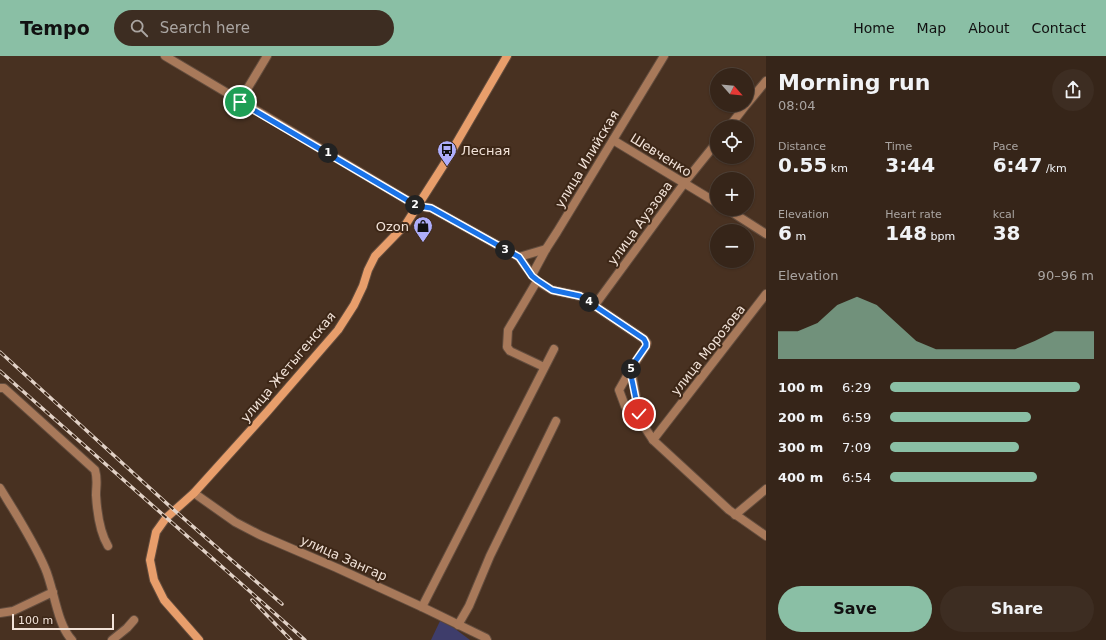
<!DOCTYPE html>
<html lang="en">
<head>
<meta charset="utf-8">
<style>
  :root { --surface:#362519; --page:#3d2d22; --text:#f1f3f6; --muted:#aaa5a2; --line:#504238; --accent:#8abfa5 }
  body { margin:0; font-family:"DejaVu Sans",sans-serif; background:var(--page); color:var(--text); height:100vh; display:flex; flex-direction:column; font-size:15px; white-space:nowrap }
  * { box-sizing:border-box; margin:0 }
  p { font-size:13px; color:var(--muted) }
  .icon { flex:none; width:22px; height:22px; fill:none; stroke:currentColor; stroke-width:2; stroke-linecap:round; stroke-linejoin:round }
  .map { position:relative; flex:1; overflow:hidden }
  .side { display:flex; flex-direction:column; background:var(--surface); width:340px }
  .side>* { flex:none }
  .needle { width:26px; rotate:117deg }
  .fabs { position:absolute; left:710px; top:12px; display:grid; gap:8px }
  .fabs a { display:grid; place-items:center; width:44px; height:44px; border-radius:50%; background:var(--surface); box-shadow:0 1px 3px #0004,0 0 0 1px var(--line); font-size:20px }
  .scale { position:absolute; left:12px; bottom:10px; width:102px; box-sizing:border-box; padding-left:4px; border:2px solid #f2e3d9; border-top:0; font-size:11px; line-height:14px; white-space:nowrap; color:#f2e3d9; -webkit-text-stroke:3px #3d2717; paint-order:stroke }
  .pin { position:absolute; display:grid; place-items:center; width:34px; height:34px; color:#fff; margin:-17px; border:2px solid #fff; border-radius:50%; box-shadow:0 1px 4px #0007 }
  .km { position:absolute; width:20px; height:20px; margin:-10px; border-radius:50%; background:#222; color:#fff; font-size:11px; line-height:20px; text-align:center }
  .round { display:grid; place-items:center; flex:none; width:42px; height:42px; border-radius:21px; background:var(--page) }
  .headline { display:flex; align-items:center; justify-content:space-between; height:68px; padding:0 12px }
  h1 { font-size:22px; font-weight:700; line-height:30px }
  .stats { display:grid; grid-template-columns:repeat(3,1fr); gap:6px; height:68px; padding:4px 12px }
  .stats div { display:grid; align-content:center }
  .stats b { font-size:20px; font-weight:700 }
  .stats small { font-size:11px; font-weight:400 }
  .stats p { font-size:11px }
  .chart { height:112px; padding:8px 12px }
  .chart p { display:flex; justify-content:space-between }
  .chart svg { width:100%; height:72px; margin-top:4px; fill:var(--accent); opacity:.7 }
  .primary-button { display:flex; gap:8px; margin-top:auto; padding:8px 12px }
  .primary-button a { flex:1; height:46px; border-radius:24px; background:var(--accent); color:#111; font-size:16px; font-weight:700; line-height:46px; text-align:center }
  .primary-button a+a { background:var(--page); color:var(--text) }
  ul { padding:0 12px; list-style:none; font-size:13px }
  li { display:grid; grid-template-columns:64px 48px 1fr; align-items:center; height:30px }
  li i { height:10px; border-radius:5px; background:var(--accent) }
  header { display:flex; align-items:center; gap:24px; box-sizing:border-box; height:56px; padding:0 20px; background:var(--accent); color:#111 }
  header strong { font-size:19px }
  nav { display:flex; gap:22px; margin-inline-start:auto; font-size:14px }
  .search { width:280px; height:36px; background:var(--page); display:flex; align-items:center; gap:10px; box-sizing:border-box; padding:0 14px; border-radius:22px; color:var(--muted); font-size:15px }
  main { display:flex; flex:1; min-height:0 }
  .map>svg:first-child { display:block }
</style>
</head>
<body>
<header>
<strong>Tempo</strong>
<div class="search"><svg class="icon" aria-label="search" viewBox="0 0 24 24"><circle cx="10" cy="10" r="6"/><path d="M15 15l6 6"/></svg>Search here</div>
<nav><a>Home</a><a>Map</a><a>About</a><a>Contact</a></nav>
</header>
<main>
<div class="map">
<svg width="766" height="584" viewBox="0 0 766 584">
  <rect width="100%" height="100%" fill="#483121"/>
  <!-- green -->
  <polygon fill="#3e3d6b" points="440,565 454,572 470,584 431,584"/>
  <g fill="none" stroke-linecap="round" stroke-linejoin="round">
    <!-- street casing -->
    <g stroke="#634d3e" stroke-width="10">
      <g id="street">
        <polyline points="165,0 417,150 431,152 519,201 532,219 537,225 552,234 580,240 644,283 647,287 646,290 631,313 619,334 625,350 640,364 653,384 729,454 766,480"/>
        <polyline points="240,45 267,0"/>
        <polyline points="747,48 766,25"/>
        <polyline points="729,71 746,49"/>
        <polyline points="613,84 717,147"/>
        <polyline points="727,153 766,178"/>
        <polyline points="519,201 546,193"/>
        <polyline points="532,219 546,193 557,176 664,0"/>
        <polyline points="537,225 508,274 507,291 510,295 544,311"/>
        <polyline points="595,249 688,122 717,86"/>
        <polyline points="631,313 640,364"/>
        <path d="M0 332H4L95 414C98 424 96 429 96 439 97 456 99 475 108 490"/>
        <polyline points="653,384 766,238"/>
        <path d="M0 432C16 458 33 484 45 512 54 532 57 569 72 584"/>
        <polyline points="194,437 235,466 260,479 337,512 422,551 486,582 487,584"/>
        <polyline points="735,459 766,433"/>
        <polyline points="422,551 554,293"/>
        <polyline points="0,557 13,555 53,536"/>
        <polyline points="458,569 469,550 490,500 556,365"/>
        <polyline points="112,584 127,572 134,564"/>
      </g>
    </g>
    <!-- secondary casing -->
    <g stroke="#634d3e" stroke-width="10">
      <polyline id="secondary" points="199,584 164,544 154,524 150,504 156,476 166,462 194,437 267,356 338,274 354,249 363,230 368,214 375,200 406,168 443,110 507,0"/>
    </g>
    <!-- street -->
    <use href="#street" stroke="#a8795a" stroke-width="8"/>
    <!-- secondary -->
    <use href="#secondary" stroke="#e89e6b" stroke-width="8"/>
    <!-- rail casing -->
    <g stroke="#e1d1c6" stroke-width="3.5">
      <g id="rail">
        <polyline points="0,296 174,454 282,548"/>
        <polyline points="0,315 305,584"/>
        <polyline points="252,544 291,584"/>
      </g>
    </g>
    <!-- rail -->
    <use href="#rail" stroke="#3d2717" stroke-width="2" stroke-dasharray="6" stroke-linecap="butt"/>
  </g>
  <g fill="none" stroke-linecap="round" stroke-linejoin="round">
    <!-- route casing -->
    <g stroke="#fff" stroke-width="8">
      <polyline id="route" points="240,46 417,150 431,152 519,201 532,220 537,224 552,234 580,240 644,283 646,287 646,290 630,313 632,324 639,358"/>
    </g>
    <!-- route -->
    <use href="#route" stroke="#1a73e8" stroke-width="5"/>
  </g>
  <!-- icons -->
  <defs>
    <g id="bus-pin" transform="scale(1)"><path d="M0 17L-7.5 6A9.5 9.5 0 1 1 7.5 6Z" fill="#aeaefb" stroke="#3d2717"/><path d="M-5-6H5V4H4V6H2V4H-2V6H-4V4H-5ZM-3.5-4V0h7V-4ZM-3.5 1.2v1.5H-2V1.2ZM2 1.2v1.5H3.5V1.2Z" fill="#111"/></g>
    <g id="shop-pin" transform="scale(1)"><path d="M0 17L-7.5 6A9.5 9.5 0 1 1 7.5 6Z" fill="#aeaefb" stroke="#3d2717"/><path d="M-5-2.5h2.3a2.7 3.5 0 0 1 5.4 0H5L5.5 6h-11ZM-1.5-2.5h3a1.5 2.3 0 0 0-3 0Z" fill="#111"/></g>
  </defs>
  <g fill-rule="evenodd">
    <use href="#bus-pin" x="447" y="94"/>
    <use href="#shop-pin" x="423" y="170"/>
  </g>
  <g text-anchor="middle" dominant-baseline="central" stroke-width="4" stroke-linejoin="round" paint-order="stroke">
    <!-- poi labels -->
    <g font-size="13" fill="#f2e3d9" stroke="#3d2717" text-anchor="start">
      <text x="461" y="94">Лесная</text>
      <text x="409" y="170" text-anchor="end">Ozon</text>
    </g>
    <!-- street labels -->
    <g font-size="13" fill="#f2e3d9" stroke="#3d2717">
      <text transform="translate(661 99) rotate(32)">Шевченко</text>
      <text transform="translate(587 103) rotate(-59)">улица Илийская</text>
      <text transform="translate(640 167) rotate(-54)">улица Ауэзова</text>
      <text transform="translate(708 294) rotate(-52)">улица Морозова</text>
      <text transform="translate(288 311) rotate(-50)">улица Жетыгенская</text>
      <text transform="translate(344 502) rotate(24)">улица Зангар</text>
    </g>
  </g>
</svg>
<div class="fabs">
<a><svg class="needle" viewBox="-14 -14 28 28"><path d="M0-13l5 13h-10z" fill="#e53935"/><path d="M0 13l5-13h-10z" fill="#aaa5a2"/></svg></a>
<a><svg class="icon" aria-label="locate" viewBox="0 0 24 24"><circle cx="12" cy="12" r="6"/><path d="M12 2v4M12 18v4M2 12h4M18 12h4"/></svg></a>
<a>+</a>
<a>−</a>
</div>
<div class="scale">100 m</div>
<div class="pin" style="left:240px;top:46px;background:#1e9e55"><svg class="icon" aria-label="arrive" viewBox="0 0 24 24"><path d="M6 21V4h12l-3 4 3 4H6"/></svg></div>
<div class="pin" style="left:639px;top:358px;background:#d93025"><svg class="icon" aria-label="check" viewBox="0 0 24 24"><path d="M5 12l5 5 9-10"/></svg></div>
<b class="km" style="left:328px;top:97px">1</b>
<b class="km" style="left:415px;top:149px">2</b>
<b class="km" style="left:505px;top:194px">3</b>
<b class="km" style="left:589px;top:246px">4</b>
<b class="km" style="left:631px;top:313px">5</b>
</div>
<section class="side">
<div class="headline"><div><h1>Morning run</h1><p>08:04</p></div><a class="round"><svg class="icon" aria-label="share" viewBox="0 0 24 24"><path d="M12 15V3M7 8l5-5 5 5M5 13v7h14v-7"/></svg></a></div>
<div class="stats">
<div><p>Distance</p><b>0.55<small> km</small></b></div>
<div><p>Time</p><b>3:44</b></div>
<div><p>Pace</p><b>6:47<small> /km</small></b></div>
</div>
<div class="stats">
<div><p>Elevation</p><b>6<small> m</small></b></div>
<div><p>Heart rate</p><b>148<small> bpm</small></b></div>
<div><p>kcal</p><b>38</b></div>
</div>
<div class="chart"><p><span>Elevation</span>90–96 m</p>
<svg viewBox="0 0 160 44" preserveAspectRatio="none"><path d="M0 44V27L10 27L20 22L30 11L40 6L50 11L60 22L70 33L80 38L90 38L100 38L110 38L120 38L130 33L140 27L150 27L160 27V44z"/></svg>
</div>
<ul>
<li><b>100 m</b>6:29<i style="width:93%"></i></li>
<li><b>200 m</b>6:59<i style="width:69%"></i></li>
<li><b>300 m</b>7:09<i style="width:63%"></i></li>
<li><b>400 m</b>6:54<i style="width:72%"></i></li>
</ul>
<div class="primary-button"><a>Save</a><a>Share</a></div>
</section>
</main>
</body>
</html>
